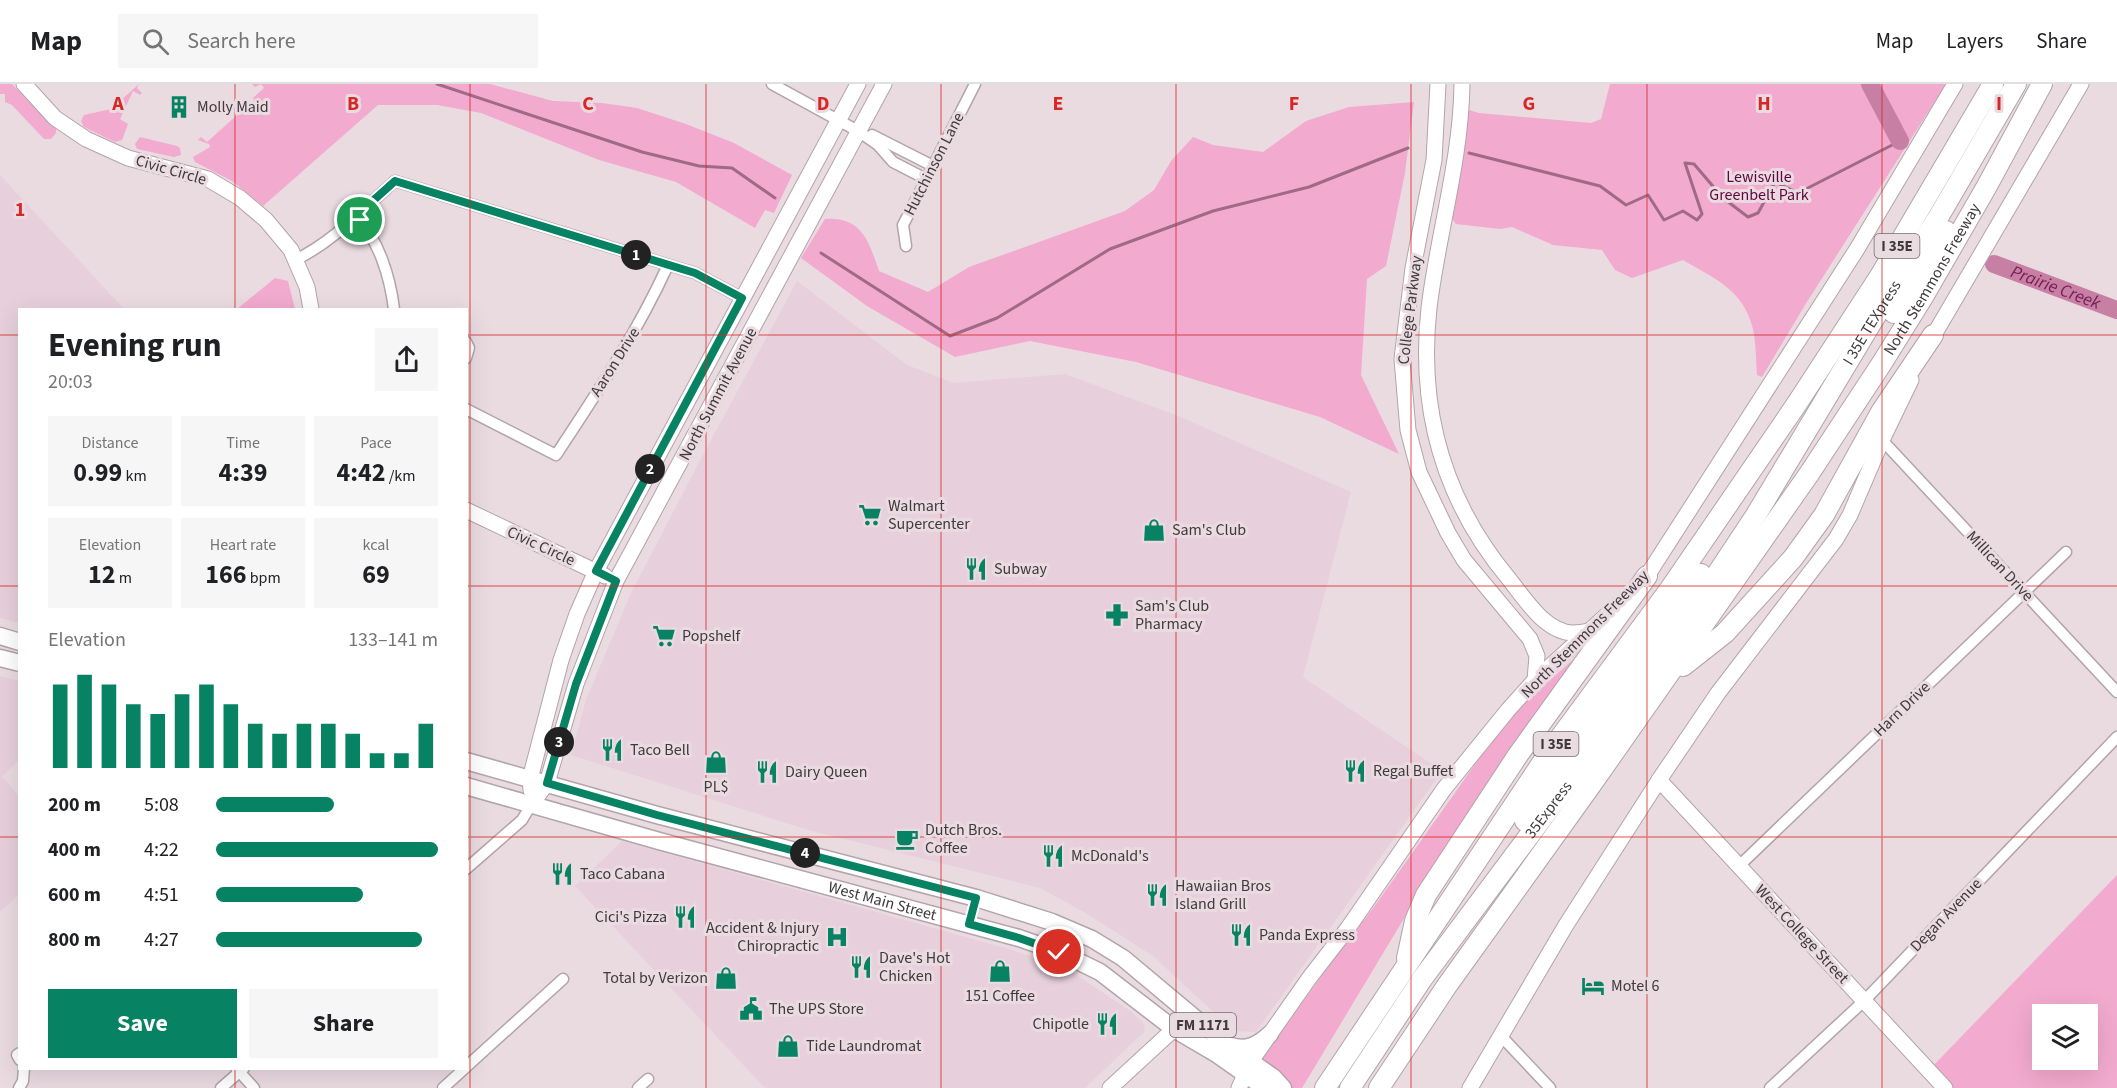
<!DOCTYPE html>
<html lang="en">
<head>
<meta charset="utf-8">
<style>
  :root { --surface:#fff; --page:#f6f6f6; --text:#202124; --muted:#757577; --line:#e0e0e0; --accent:#078263 }
  body { margin:0; font-family:"Source Sans 3",sans-serif; background:var(--page); color:var(--text); height:100vh; display:flex; flex-direction:column; font-size:22px; white-space:nowrap }
  * { box-sizing:border-box; margin:0 }
  p { font-size:20px; color:var(--muted) }
  .icon { flex:none; width:33px; height:33px; fill:none; stroke:currentColor; stroke-width:2; stroke-linecap:round; stroke-linejoin:round }
  .map { position:relative; flex:1; overflow:hidden }
  .drawer { position:absolute; left:18px; top:224px; width:450px; height:762px; display:flex; flex-direction:column; background:var(--surface); border-radius:0px; box-shadow:0 6px 24px #0002 }
  .drawer>* { flex:none }
  .controls { position:absolute; left:2032px; top:920px; display:grid; gap:12px }
  .controls a { display:grid; place-items:center; width:66px; height:66px; border-radius:0px; background:var(--surface); box-shadow:0 6px 24px #0002; font-size:30px }
  .pin { position:absolute; display:grid; place-items:center; width:51px; height:51px; color:#fff; margin:-26px; border:3px solid #fff; border-radius:50%; box-shadow:0 2px 6px #0007 }
  .km { position:absolute; width:30px; height:30px; margin:-15px; border-radius:50%; background:#222; color:#fff; font-size:16px; line-height:30px; text-align:center }
  .round { display:grid; place-items:center; flex:none; width:63px; height:63px; border-radius:0px; background:var(--page) }
  .overview { display:flex; align-items:center; justify-content:space-between; height:102px; padding:0 30px }
  h1 { font-size:33px; font-weight:700; line-height:45px }
  .stats { display:grid; grid-template-columns:repeat(3,1fr); gap:9px; height:102px; padding:6px 30px }
  .stats div { display:grid; align-content:center; border-radius:0px; background:var(--page); text-align:center }
  .stats b { font-size:26px; font-weight:700 }
  .stats small { font-size:16px; font-weight:400 }
  .stats p { font-size:16px }
  .chart { height:168px; padding:12px 30px }
  .chart p { display:flex; justify-content:space-between }
  .chart svg { width:100%; height:108px; margin-top:6px; stroke:var(--accent); stroke-width:6 }
  .action { display:flex; gap:12px; margin-top:auto; padding:12px 30px }
  .action a { flex:1; height:69px; border-radius:0px; background:var(--accent); color:#fff; font-size:24px; font-weight:700; line-height:69px; text-align:center }
  .action a+a { background:var(--page); color:var(--text) }
  ul { padding:0 30px; list-style:none; font-size:20px }
  li { display:grid; grid-template-columns:96px 72px 1fr; align-items:center; height:45px }
  li i { height:15px; border-radius:8px; background:var(--accent) }
  header { display:flex; align-items:center; gap:36px; box-sizing:border-box; height:84px; padding:0 30px; background:var(--surface); border-bottom:2px solid var(--line) }
  header strong { font-size:28px }
  nav { display:flex; gap:33px; margin-inline-start:auto; font-size:21px }
  .search { width:420px; height:54px; background:var(--page); display:flex; align-items:center; gap:15px; box-sizing:border-box; padding:0 21px; border-radius:0px; color:var(--muted); font-size:22px }
  .map>svg:first-child { display:block }
</style>
</head>
<body>
<header>
<strong>Map</strong>
<div class="search"><svg class="icon" aria-label="search" viewBox="0 0 24 24"><circle cx="10" cy="10" r="6"/><path d="M15 15l6 6"/></svg>Search here</div>
<nav><a>Map</a><a>Layers</a><a>Share</a></nav>
</header>
<div class="map">
<svg width="2117" height="1004" viewBox="0 0 2117 1004">
  <rect width="100%" height="100%" fill="#eadbe1"/>
  <!-- built -->
  <g fill="#e7d0db">
    <polygon points="0,91 124,225 20,225 19,539 0,534"/>
    <polygon points="797,197 907,281 954,299 1065,290 1176,331 1351,408 1303,593 1442,687 1256,948 1234,947 1153,872 1084,828 1040,804 808,746 571,671 586,616 630,511 696,384"/>
    <polygon points="0,592 20,597 19,676 2,693 19,712 19,810 0,828"/>
    <polygon points="622,757 1009,865 1066,884 1132,928 1144,940 1145,947 1085,1004 765,1004 575,802"/>
  </g>
  <!-- green -->
  <g fill="#f2aace" fill-rule="evenodd">
    <polygon points="0,0 12,0 56,44 56,49 51,55 44,55 12,21 5,18 5,10 0,10"/>
    <polygon points="139,0 137,4 142,9 140,11 133,7 120,35 128,40 122,56 115,58 84,43 81,37 84,31 111,25"/>
    <polygon points="252,0 490,0 553,17 602,19 637,24 686,40 734,59 792,91 774,129 765,126 755,144 676,98 599,76 481,29 437,21 378,21 263,122 232,97 195,78 193,73 210,63 209,60 198,56 201,53 207,58 254,16 253,14 264,4 261,0 255,3"/>
    <path d="M1610 0H1946L1805 221 1762 293 1757 291C1756 276 1756 259 1753 245 1743 205 1715 195 1683 176L1632 194 1615 186 1602 166 1553 161 1512 143 1500 145 1456 140 1452 135 1464 67 1469 26 1479 29 1591 39 1601 35Z"/>
    <path d="M1414 18 1405 89 1386 182 1367 195 1361 291 1399 370 1320 333 1136 278 1030 257 955 273 867 222 801 174 825 135C862 132 869 158 879 187L928 208 969 183 1125 127 1154 106 1171 77 1193 53 1213 61 1263 68 1306 37 1349 23Z"/>
    <polygon points="140,53 177,62 180,64 181,71 174,73 137,65 135,60"/>
    <polygon points="275,194 288,197 295,225 237,225"/>
    <polygon points="1583,567 1462,738 1302,1004 1262,1004 1250,992 1333,876 1374,823 1498,648 1518,624"/>
    <path d="M2117 791V1004H1952L1932 983ZM2043 930H2088V975H2043Z"/>
  </g>
  <g fill="none" stroke-linecap="round" stroke-linejoin="round">
    <!-- stream -->
    <g stroke="#9f6a85" stroke-width="3">
      <polyline points="437,0 642,68 699,82 732,84 775,114"/>
      <polyline points="1469,69 1600,102 1626,121 1648,111 1664,136 1683,127 1697,136 1702,130 1685,79 1694,80 1723,114 1748,133 1758,129 1775,98 1798,109 1900,57"/>
      <polyline points="821,169 950,252 997,234 1110,165 1213,127 1309,103 1408,64"/>
    </g>
    <!-- river -->
    <g stroke="#c87fa4" stroke-width="18">
      <polyline points="1870,0 1900,57"/>
      <path id="s1" d="M1994 180 2117 226"/>
    </g>
    <!-- street casing -->
    <g stroke="#b2a4aa" stroke-width="13">
      <g id="street">
        <polyline points="772,0 858,47 878,61 893,78 926,95"/>
        <polyline points="872,51 933,82"/>
        <path d="M356 132C379 156 390 193 394 225"/>
        <polyline points="906,162 903,141 975,0"/>
        <path d="M295 176C333 158 363 125 395 97L695 189 742 214"/>
        <polyline points="466,258 469,264 466,274"/>
        <path d="M466 325 556 371C597 309 637 249 668 181"/>
        <polyline points="1882,356 2117,608"/>
        <polyline points="1739,782 2066,468"/>
        <polyline points="466,785 522,736 531,721"/>
        <polyline points="1501,952 1550,1004"/>
        <polyline points="20,969 17,971 20,976"/>
        <polyline points="466,983 563,895"/>
        <polyline points="236,984 254,1004"/>
        <polyline points="19,1004 23,997 24,984"/>
        <polyline points="221,1004 244,984"/>
        <polyline points="443,1004 465,984"/>
        <polyline points="638,1004 648,995"/>
        <polyline points="1770,1004 1865,916 2117,653"/>
      </g>
    </g>
    <!-- secondary casing -->
    <g stroke="#b2a4aa" stroke-width="17">
      <g id="secondary">
        <polyline points="24,0 55,34 86,55 128,74 208,95 240,114 266,136 291,166 307,203 311,225"/>
        <polyline points="1438,0 1434,76 1413,184 1402,275 1408,346 1419,388 1448,449 1464,476 1530,555 1537,572 1535,596"/>
        <path d="M1462 0C1461 77 1438 149 1429 224 1418 325 1444 417 1509 495 1525 515 1545 548 1573 549 1579 549 1585 548 1591 547"/>
        <polyline points="1928,261 2081,0"/>
        <polyline points="466,426 605,492"/>
        <polyline points="1640,499 1647,492 1857,165 1955,0"/>
        <polyline points="1659,696 1945,1004"/>
        <polyline points="531,706 530,695 561,576 577,530 596,487 858,0"/>
        <polyline points="531,721 547,699 576,600 616,497 884,0"/>
        <polyline points="1110,1004 1174,945"/>
        <polyline points="1239,1004 1251,977 1310,893 1348,844 1444,705 1508,626 1535,596 1619,520"/>
        <polyline points="1470,1004 1566,841 1659,696 1718,609 1836,455 1850,431 1882,356 1911,296"/>
      </g>
    </g>
    <!-- primary casing -->
    <g stroke="#b2a4aa" stroke-width="19">
      <g id="primary">
        <polyline points="0,552 20,558"/>
        <polyline points="0,574 20,579"/>
        <polyline points="466,677 657,731 976,814 1052,838 1092,855 1123,874 1227,961 1273,993 1283,1004"/>
        <path id="s2" d="M466 702 659 757 1019 854 1059 868 1100 888 1174 945 1215 969 1265 1004"/>
        <path d="M1231 962C1247 967 1258 961 1270 950"/>
      </g>
    </g>
    <!-- highway casing -->
    <g stroke="#b2a4aa" stroke-width="22">
      <g id="highway">
        <polyline points="1894,229 1946,147"/>
        <polyline points="1683,582 1725,549 1793,474 1824,431 1881,328 1933,251"/>
        <polyline points="1525,737 1626,589 1701,490"/>
        <polyline points="1407,874 1415,837 1426,811 1518,671 1647,492"/>
        <polyline points="1325,1004 1548,670 1670,505 1796,321 1880,192 1993,0"/>
        <path id="s3" d="M1350 1004 1422 895 1576 689 1705 508 1756 431 1870 241 1939 132 2016 0"/>
        <path id="s4" d="M1379 1004 1446 903 1591 701 1809 390 1882 279 1923 213 1987 102 2042 0"/>
      </g>
    </g>
    <!-- street -->
    <use href="#street" stroke="#fff" stroke-width="10"/>
    <!-- secondary -->
    <use href="#secondary" stroke="#fff" stroke-width="15"/>
    <!-- primary -->
    <use href="#primary" stroke="#fff" stroke-width="16"/>
    <!-- highway -->
    <use href="#highway" stroke="#fff" stroke-width="20"/>
  </g>
  <g fill="none" stroke-linecap="round" stroke-linejoin="round">
    <!-- route casing -->
    <g stroke="#fff" stroke-width="12">
      <polyline id="route" points="360,136 356,132 395,97 695,189 742,214 596,487 616,497 576,600 547,699 657,731 976,814 969,840 1019,854 1059,868"/>
    </g>
    <!-- route -->
    <use href="#route" stroke="#078263" stroke-width="8"/>
  </g>
  <!-- grid -->
  <path fill="none" stroke="#d62828" stroke-width="1.5" stroke-opacity="0.55" d="M235 0V225M470 0V1004M706 0V1004M941 0V1004M1176 0V1004M1411 0V1004M1647 0V1004M1882 0V1004M0 251H20M466 251H2117M0 502H20M466 502H2117M0 753H20M466 753H2117M235 984V1004"/>
  <!-- icons -->
  <defs>
    <g id="building-bare" transform="scale(1.8)"><path d="M-4-6H4V6H1V3H-1V6H-4ZM-2.5-4.3h1.7v1.8h-1.7ZM.8-4.3h1.7v1.8H.8ZM-2.5-1h1.7V.8h-1.7ZM.8-1h1.7V.8H.8Z" fill="#078263" stroke="#eadbe1" stroke-width="2.5" paint-order="stroke"/></g>
    <g id="supermarket-bare" transform="scale(1.8)"><path d="M-6-5.5h2.5l.6 2H6L4.5 2H-2.5L-4.4-4H-6ZM-1.5 3.2a1.3 1.3 0 1 0 .1 0ZM3 3.2a1.3 1.3 0 1 0 .1 0Z" fill="#078263" stroke="#eadbe1" stroke-width="2.5" paint-order="stroke"/></g>
    <g id="shop-bare" transform="scale(1.8)"><path d="M-5-2.5h2.3a2.7 3.5 0 0 1 5.4 0H5L5.5 6h-11ZM-1.5-2.5h3a1.5 2.3 0 0 0-3 0Z" fill="#078263" stroke="#eadbe1" stroke-width="2.5" paint-order="stroke"/></g>
    <g id="restaurant-bare" transform="scale(1.8)"><path d="M-5-6h1v4h1v-4h1v4h1v-4h1v5L-1.5 .5V6h-2V.5L-5-1ZM5-6V6H3V1.5H1.5Q1.5-4 5-6Z" fill="#078263" stroke="#eadbe1" stroke-width="2.5" paint-order="stroke"/></g>
    <g id="pharmacy-bare" transform="scale(1.8)"><path d="M-2-6h4v4h4v4h-4v4h-4v-4h-4v-4h4Z" fill="#078263" stroke="#eadbe1" stroke-width="2.5" paint-order="stroke"/></g>
    <g id="cafe-bare" transform="scale(1.8)"><path d="M-5.5-4.5H6V0H3Q3 3.5 0 3.5H-2.5Q-5.5 3.5-5.5 0ZM3-3.2v2h1.7v-2ZM-6 4.5H4V6H-6Z" fill="#078263" stroke="#eadbe1" stroke-width="2.5" paint-order="stroke"/></g>
    <g id="hospital-bare" transform="scale(1.8)"><path d="M-5-5h3v3.5h4V-5h3V5h-3V1.5h-4V5h-3Z" fill="#078263" stroke="#eadbe1" stroke-width="2.5" paint-order="stroke"/></g>
    <g id="hotel-bare" transform="scale(1.8)"><path d="M-6-4.5h1.5V1H6V5H4.5V3h-9V5H-6ZM-4 0a1.8 1.8 0 1 1 3.6 0ZM.5 0V-2.5h3Q6-2.5 6 0Z" fill="#078263" stroke="#eadbe1" stroke-width="2.5" paint-order="stroke"/></g>
    <g id="civic-bare" transform="scale(1.8)"><path d="M-.6-6.5H3V-4.5H.6V-3L4-1V1h2V6H-6V1h2V-1L-.6-3ZM-1.2 2.5V6h2.4V2.5Z" fill="#078263" stroke="#eadbe1" stroke-width="2.5" paint-order="stroke"/></g>
  </defs>
  <g fill-rule="evenodd">
    <use href="#building-bare" x="179" y="23"/>
    <use href="#supermarket-bare" x="870" y="431"/>
    <use href="#shop-bare" x="1154" y="446"/>
    <use href="#restaurant-bare" x="976" y="485"/>
    <use href="#pharmacy-bare" x="1117" y="531"/>
    <use href="#supermarket-bare" x="664" y="552"/>
    <use href="#restaurant-bare" x="612" y="666"/>
    <use href="#shop-bare" x="716" y="678"/>
    <use href="#restaurant-bare" x="1355" y="687"/>
    <use href="#restaurant-bare" x="767" y="688"/>
    <use href="#cafe-bare" x="907" y="755"/>
    <use href="#restaurant-bare" x="1053" y="772"/>
    <use href="#restaurant-bare" x="562" y="790"/>
    <use href="#restaurant-bare" x="1157" y="811"/>
    <use href="#restaurant-bare" x="685" y="833"/>
    <use href="#restaurant-bare" x="1241" y="851"/>
    <use href="#hospital-bare" x="837" y="853"/>
    <use href="#restaurant-bare" x="861" y="883"/>
    <use href="#shop-bare" x="1000" y="887"/>
    <use href="#shop-bare" x="726" y="894"/>
    <use href="#hotel-bare" x="1593" y="902"/>
    <use href="#civic-bare" x="751" y="925"/>
    <use href="#restaurant-bare" x="1107" y="940"/>
    <use href="#shop-bare" x="788" y="962"/>
  </g>
  <g text-anchor="middle" dominant-baseline="central" stroke-width="6" stroke-linejoin="round" paint-order="stroke">
    <!-- shield labels -->
    <g fill="#eadbe1" stroke="#736a6e" stroke-width="1.5">
      <rect x="1874.5" y="150" width="45" height="24" rx="4.5"/>
      <rect x="1533.5" y="648" width="45" height="24" rx="4.5"/>
      <rect x="1170" y="929" width="66" height="24" rx="4.5"/>
    </g>
    <g font-size="15" font-weight="bold" fill="#403a3c">
      <text x="1897" y="162">I 35E</text>
      <text x="1556" y="660">I 35E</text>
      <text x="1203" y="941">FM 1171</text>
    </g>
    <!-- poi labels -->
    <g font-size="16" fill="#403a3c" stroke="#eadbe1" text-anchor="start">
      <text x="197" y="23">Molly Maid</text>
      <text x="888" y="422">Walmart<tspan x="888" dy="18">Supercenter</tspan></text>
      <text x="1172" y="446">Sam's Club</text>
      <text x="994" y="485">Subway</text>
      <text x="1135" y="522">Sam's Club<tspan x="1135" dy="18">Pharmacy</tspan></text>
      <text x="682" y="552">Popshelf</text>
      <text x="630" y="666">Taco Bell</text>
      <text x="1373" y="687">Regal Buffet</text>
      <text x="785" y="688">Dairy Queen</text>
      <text x="716" y="703" text-anchor="middle">PL$</text>
      <text x="925" y="746">Dutch Bros.<tspan x="925" dy="18">Coffee</tspan></text>
      <text x="1071" y="772">McDonald's</text>
      <text x="580" y="790">Taco Cabana</text>
      <text x="1175" y="802">Hawaiian Bros<tspan x="1175" dy="18">Island Grill</tspan></text>
      <text x="667" y="833" text-anchor="end">Cici's Pizza</text>
      <text x="819" y="844" text-anchor="end">Accident &amp; Injury<tspan x="819" dy="18">Chiropractic</tspan></text>
      <text x="1259" y="851">Panda Express</text>
      <text x="879" y="874">Dave's Hot<tspan x="879" dy="18">Chicken</tspan></text>
      <text x="708" y="894" text-anchor="end">Total by Verizon</text>
      <text x="1611" y="902">Motel 6</text>
      <text x="1000" y="912" text-anchor="middle">151 Coffee</text>
      <text x="769" y="925">The UPS Store</text>
      <text x="1089" y="940" text-anchor="end">Chipotle</text>
      <text x="806" y="962">Tide Laundromat</text>
    </g>
    <!-- street labels -->
    <g font-size="16" fill="#403a3c" stroke="#eadbe1">
      <text transform="translate(934 80) rotate(-63)">Hutchinson Lane</text>
      <text transform="translate(171 86) rotate(16)">Civic Circle</text>
      <text stroke="none"><textPath href="#s4" startOffset="980">North Stemmons Freeway</textPath></text>
      <text transform="translate(1410 226) rotate(-83)">College Parkway</text>
      <text stroke="none"><textPath href="#s3" startOffset="927">I 35E TEXpress</textPath></text>
      <text transform="translate(615 278) rotate(-58)">Aaron Drive</text>
      <text transform="translate(718 310) rotate(-62)">North Summit Avenue</text>
      <text transform="translate(541 462) rotate(25)">Civic Circle</text>
      <text transform="translate(2000 482) rotate(47)">Millican Drive</text>
      <text transform="translate(1585 550) rotate(-45)">North Stemmons Freeway</text>
      <text transform="translate(1902 625) rotate(-44)">Harn Drive</text>
      <text stroke="none"><textPath href="#s3" startOffset="342">35Express</textPath></text>
      <text stroke="none"><textPath href="#s2" startOffset="432">West Main Street</textPath></text>
      <text transform="translate(1946 831) rotate(-46)">Degan Avenue</text>
      <text transform="translate(1802 850) rotate(47)">West College Street</text>
    </g>
    <!-- park labels -->
    <g font-size="16" fill="#5f0540" stroke="#eadbe1">
      <text x="1759" y="93">Lewisville<tspan x="1759" dy="18">Greenbelt Park</tspan></text>
    </g>
    <!-- water labels -->
    <g font-size="18" font-style="italic" fill="#741e51" stroke="#eadbe1">
      <text stroke="none"><textPath href="#s1" startOffset="66">Prairie Creek</textPath></text>
    </g>
  </g>
  <g font-size="20" text-anchor="middle" font-weight="bold" fill="#d62828" stroke="#eadbe1" stroke-width="6" stroke-linejoin="round" paint-order="stroke">
    <text x="118" y="26">A</text>
    <text x="353" y="26">B</text>
    <text x="588" y="26">C</text>
    <text x="823" y="26">D</text>
    <text x="1058" y="26">E</text>
    <text x="1294" y="26">F</text>
    <text x="1529" y="26">G</text>
    <text x="1764" y="26">H</text>
    <text x="1999" y="26">I</text>
    <text x="20" y="132">1</text>
  </g>
</svg>
<div class="controls">
<a><svg class="icon" aria-label="layers" viewBox="0 0 24 24"><path d="M12 4l9 5-9 5-9-5zM3 14l9 5 9-5"/></svg></a>
</div>
<div class="pin" style="left:360px;top:136px;background:#1e9e55"><svg class="icon" aria-label="arrive" viewBox="0 0 24 24"><path d="M6 21V4h12l-3 4 3 4H6"/></svg></div>
<div class="pin" style="left:1059px;top:868px;background:#d93025"><svg class="icon" aria-label="check" viewBox="0 0 24 24"><path d="M5 12l5 5 9-10"/></svg></div>
<b class="km" style="left:636px;top:171px">1</b>
<b class="km" style="left:650px;top:385px">2</b>
<b class="km" style="left:559px;top:658px">3</b>
<b class="km" style="left:805px;top:769px">4</b>
<section class="drawer">
<div class="overview"><div><h1>Evening run</h1><p>20:03</p></div><a class="round"><svg class="icon" aria-label="share" viewBox="0 0 24 24"><path d="M12 15V3M7 8l5-5 5 5M5 13v7h14v-7"/></svg></a></div>
<div class="stats">
<div><p>Distance</p><b>0.99<small> km</small></b></div>
<div><p>Time</p><b>4:39</b></div>
<div><p>Pace</p><b>4:42<small> /km</small></b></div>
</div>
<div class="stats">
<div><p>Elevation</p><b>12<small> m</small></b></div>
<div><p>Heart rate</p><b>166<small> bpm</small></b></div>
<div><p>kcal</p><b>69</b></div>
</div>
<div class="chart"><p><span>Elevation</span>133–141 m</p>
<svg viewBox="0 0 160 44" preserveAspectRatio="none"><path d="M5 44V10M15 44V6M25 44V10M35 44V18M45 44V22M55 44V14M65 44V10M75 44V18M85 44V26M95 44V30M105 44V26M115 44V26M125 44V30M135 44V38M145 44V38M155 44V26"/></svg>
</div>
<ul>
<li><b>200 m</b>5:08<i style="width:53%"></i></li>
<li><b>400 m</b>4:22<i style="width:100%"></i></li>
<li><b>600 m</b>4:51<i style="width:66%"></i></li>
<li><b>800 m</b>4:27<i style="width:93%"></i></li>
</ul>
<div class="action"><a>Save</a><a>Share</a></div>
</section>
</div>
</body>
</html>
